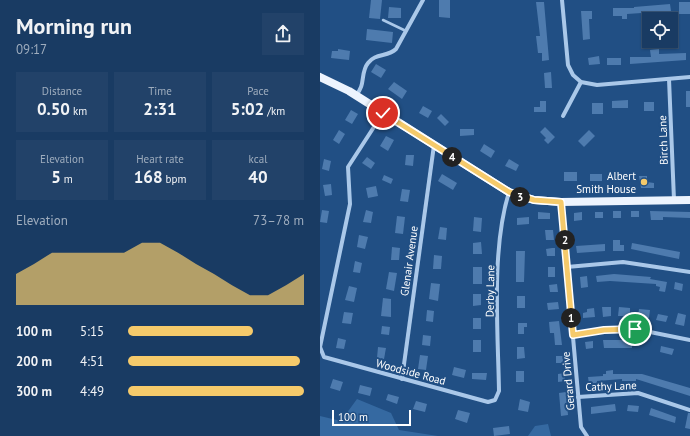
<!DOCTYPE html>
<html lang="en">
<head>
<meta charset="utf-8">
<style>
  :root { --surface:#193b63; --page:#224269; --text:#f1f3f6; --muted:#9fadbe; --line:#375578; --accent:#f5ca6b }
  body { margin:0; font-family:"PT Sans",sans-serif; background:var(--page); color:var(--text); height:100vh; display:flex; flex-direction:column; font-size:15px; white-space:nowrap }
  * { box-sizing:border-box; margin:0 }
  p { font-size:13px; color:var(--muted) }
  .icon { flex:none; width:22px; height:22px; fill:none; stroke:currentColor; stroke-width:2; stroke-linecap:round; stroke-linejoin:round }
  .map { position:relative; flex:1; overflow:hidden }
  .details { display:flex; flex-direction:column; background:var(--surface); width:320px }
  .details>* { flex:none }
  .tools { position:absolute; left:322px; top:12px; display:grid; gap:8px }
  .tools a { display:grid; place-items:center; width:36px; height:36px; border-radius:0px; background:var(--surface); box-shadow:0 1px 3px #0004,0 0 0 1px var(--line); font-size:20px }
  .scale { position:absolute; left:12px; bottom:10px; width:79px; box-sizing:border-box; padding-left:4px; border:2px solid #fff; border-top:0; font-size:11px; line-height:14px; white-space:nowrap; color:#fff; -webkit-text-stroke:3px #214f84; paint-order:stroke }
  .pin { position:absolute; display:grid; place-items:center; width:34px; height:34px; color:#fff; margin:-17px; border:2px solid #fff; border-radius:50%; box-shadow:0 1px 4px #0007 }
  .km { position:absolute; width:20px; height:20px; margin:-10px; border-radius:50%; background:#222; color:#fff; font-size:11px; line-height:20px; text-align:center }
  .round { display:grid; place-items:center; flex:none; width:42px; height:42px; border-radius:0px; background:var(--page) }
  .summary { display:flex; align-items:center; justify-content:space-between; height:68px; padding:0 16px }
  h1 { font-size:22px; font-weight:800; line-height:30px }
  .stats { display:grid; grid-template-columns:repeat(3,1fr); gap:6px; height:68px; padding:4px 16px }
  .stats div { display:grid; align-content:center; border-radius:0px; background:var(--page); text-align:center }
  .stats b { font-size:17px; font-weight:800 }
  .stats small { font-size:11px; font-weight:400 }
  .stats p { font-size:11px }
  .chart { height:112px; padding:8px 16px }
  .chart p { display:flex; justify-content:space-between }
  .chart svg { width:100%; height:72px; margin-top:4px; fill:var(--accent); opacity:.7 }
  ul { padding:0 16px; list-style:none; font-size:13px }
  li { display:grid; grid-template-columns:64px 48px 1fr; align-items:center; height:30px }
  li i { height:10px; border-radius:5px; background:var(--accent) }
  main { display:flex; flex:1; min-height:0 }
  .map>svg:first-child { display:block }
</style>
</head>
<body>
<main>
<section class="details">
<div class="summary"><div><h1>Morning run</h1><p>09:17</p></div><a class="round"><svg class="icon" aria-label="share" viewBox="0 0 24 24"><path d="M12 15V3M7 8l5-5 5 5M5 13v7h14v-7"/></svg></a></div>
<div class="stats">
<div><p>Distance</p><b>0.50<small> km</small></b></div>
<div><p>Time</p><b>2:31</b></div>
<div><p>Pace</p><b>5:02<small> /km</small></b></div>
</div>
<div class="stats">
<div><p>Elevation</p><b>5<small> m</small></b></div>
<div><p>Heart rate</p><b>168<small> bpm</small></b></div>
<div><p>kcal</p><b>40</b></div>
</div>
<div class="chart"><p><span>Elevation</span>73–78 m</p>
<svg viewBox="0 0 160 44" preserveAspectRatio="none"><path d="M0 44V25L10 19L20 12L30 12L40 12L50 12L60 12L70 6L80 6L90 12L100 19L110 25L120 32L130 38L140 38L150 32L160 25V44z"/></svg>
</div>
<ul>
<li><b>100 m</b>5:15<i style="width:71%"></i></li>
<li><b>200 m</b>4:51<i style="width:98%"></i></li>
<li><b>300 m</b>4:49<i style="width:100%"></i></li>
</ul>
</section>
<div class="map">
<svg width="370" height="436" viewBox="0 0 370 436">
  <rect width="100%" height="100%" fill="#214f84"/>
  <!-- green -->
  <g fill="#3569a1">
    <polygon points="37,399 71,413 79,430 118,436 0,436 0,416 21,421"/>
    <polygon points="228,424 231,436 208,436 215,426"/>
  </g>
  <!-- building -->
  <g fill="#4e7bae">
    <polygon points="51,0 62,0 60,19 49,18"/>
    <polygon points="119,0 130,0 130,18 119,17"/>
    <polygon points="216,2 224,2 229,60 222,61 222,53 218,53 216,36 220,36"/>
    <rect x="359" y="2" width="11" height="12"/>
    <polygon points="350,4 351,11 307,14 307,19 302,19 302,16 293,16 293,8 314,8 314,7"/>
    <polygon points="69,7 81,8 81,18 68,18"/>
    <polygon points="261,11 272,11 272,19 269,19 270,39 263,40"/>
    <polygon points="47,29 73,32 72,43 46,40"/>
    <polygon points="18,49 30,51 29,60 11,58 12,51 18,51"/>
    <polygon points="339,49 339,54 366,53 366,60 310,64 310,57 331,57 330,50"/>
    <polygon points="279,56 280,64 269,65 268,58"/>
    <rect x="287" y="58" width="14" height="7"/>
    <polygon points="56,64 66,70 61,78 51,72"/>
    <polygon points="231,72 232,88 225,88 224,73"/>
    <polygon points="74,82 87,91 82,99 68,89"/>
    <rect x="366" y="91" width="4" height="16"/>
    <polygon points="308,100 308,108 292,108 292,101"/>
    <polygon points="220,101 226,101 226,112 214,112 214,107 220,107"/>
    <rect x="324" y="102" width="10" height="9"/>
    <rect x="272" y="103" width="11" height="11"/>
    <polygon points="103,106 112,111 108,118 99,113"/>
    <polygon points="31,110 38,114 32,124 25,120"/>
    <polygon points="121,114 129,122 125,126 117,118"/>
    <polygon points="225,127 235,137 228,144 224,140 226,138 220,132"/>
    <polygon points="140,129 154,129 154,135 140,136"/>
    <polygon points="19,130 25,134 19,144 13,140"/>
    <polygon points="269,130 275,136 264,147 258,141"/>
    <polygon points="66,136 74,140 68,151 60,146"/>
    <polygon points="164,144 175,151 171,158 160,151"/>
    <polygon points="86,155 94,155 93,166 85,165"/>
    <polygon points="47,157 55,163 51,169 42,163"/>
    <polygon points="4,159 11,161 9,171 2,169"/>
    <polygon points="189,159 199,165 196,171 185,166"/>
    <rect x="244" y="172" width="13" height="9"/>
    <polygon points="122,174 137,183 133,190 118,181"/>
    <rect x="270" y="174" width="12" height="7"/>
    <polygon points="64,175 73,179 71,184 62,180"/>
    <polygon points="319,176 327,176 327,182 334,183 334,188 321,188"/>
    <polygon points="11,184 12,195 5,196 3,185"/>
    <polygon points="56,186 58,196 48,198 46,188"/>
    <polygon points="82,189 90,190 88,202 80,201"/>
    <polygon points="2,210 9,211 7,223 0,222"/>
    <polygon points="46,210 53,212 51,223 43,222"/>
    <rect x="293" y="211" width="8" height="7"/>
    <rect x="311" y="211" width="8" height="6"/>
    <polygon points="330,211 370,212 370,218 343,217 343,220 331,220"/>
    <polygon points="218,212 230,213 230,219 218,219"/>
    <polygon points="262,212 262,220 254,221 254,213"/>
    <rect x="275" y="212" width="8" height="6"/>
    <polygon points="77,216 85,217 83,234 75,233"/>
    <polygon points="154,217 162,218 161,232 153,231"/>
    <polygon points="209,217 209,224 197,225 197,218"/>
    <polygon points="120,227 127,228 126,240 118,239"/>
    <polygon points="225,230 233,230 234,240 226,240"/>
    <polygon points="39,235 48,237 45,249 37,247"/>
    <polygon points="293,240 300,240 300,245 304,245 304,251 293,251"/>
    <polygon points="161,242 162,254 153,254 153,243"/>
    <polygon points="312,243 360,252 359,259 311,249"/>
    <polygon points="285,244 285,251 257,253 256,246"/>
    <polygon points="72,247 80,248 79,260 71,260"/>
    <polygon points="232,248 235,248 235,256 227,256 226,249"/>
    <polygon points="196,251 205,251 204,282 196,282"/>
    <polygon points="114,255 122,256 121,269 113,269"/>
    <polygon points="35,261 42,263 40,273 33,272"/>
    <rect x="153" y="267" width="9" height="17"/>
    <rect x="228" y="267" width="7" height="10"/>
    <polygon points="69,272 77,273 74,291 66,289"/>
    <polygon points="294,274 331,277 330,279 347,282 345,292 339,291 340,287 336,286 336,284 290,281 277,282 276,276"/>
    <polygon points="267,276 268,287 261,288 260,277"/>
    <polygon points="355,282 363,284 362,291 354,289"/>
    <polygon points="111,283 120,284 118,301 109,299"/>
    <polygon points="237,284 238,292 230,292 229,285"/>
    <polygon points="29,286 37,288 34,302 25,300"/>
    <polygon points="153,294 161,294 161,305 153,306"/>
    <rect x="197" y="296" width="8" height="12"/>
    <polygon points="63,298 71,299 71,317 61,316"/>
    <polygon points="238,302 239,309 228,310 227,303"/>
    <polygon points="282,307 291,307 291,316 283,317"/>
    <polygon points="299,307 310,308 310,316 298,316"/>
    <polygon points="274,308 275,317 263,318 263,313 267,312 267,309"/>
    <polygon points="319,309 330,310 329,318 318,317"/>
    <polygon points="107,310 114,311 113,322 106,321"/>
    <polygon points="24,312 33,313 31,324 22,323"/>
    <polygon points="358,313 366,315 364,326 355,324"/>
    <polygon points="338,314 348,316 346,322 336,320"/>
    <rect x="153" y="318" width="8" height="11"/>
    <polygon points="239,321 242,345 235,345 234,333 230,333 229,322"/>
    <polygon points="198,323 207,323 207,327 204,327 204,334 198,334"/>
    <polygon points="62,326 70,327 69,335 61,334"/>
    <polygon points="103,335 111,336 110,346 102,345"/>
    <polygon points="18,338 26,340 24,349 16,348"/>
    <rect x="153" y="340" width="8" height="12"/>
    <polygon points="283,340 312,340 312,348 284,348"/>
    <polygon points="273,341 273,348 266,349 265,342"/>
    <polygon points="341,346 354,349 352,355 340,352"/>
    <polygon points="58,347 66,348 64,359 57,358"/>
    <polygon points="197,347 204,347 205,358 197,359"/>
    <polygon points="100,355 108,356 106,370 98,369"/>
    <rect x="236" y="356" width="7" height="7"/>
    <polygon points="134,367 146,370 144,378 132,375"/>
    <polygon points="293,370 293,374 322,374 370,388 370,396 316,379 316,381 302,381 302,379 277,381 277,383 269,384 268,377 283,376 283,374 286,374 286,371"/>
    <rect x="196" y="371" width="8" height="11"/>
    <polygon points="152,373 167,373 166,380 152,379"/>
    <polygon points="245,373 245,381 238,382 238,374"/>
    <polygon points="13,379 23,382 20,391 10,388"/>
    <polygon points="40,385 52,388 50,396 38,393"/>
    <polygon points="246,392 248,415 241,416 239,393"/>
    <polygon points="68,394 79,397 77,404 66,400"/>
    <polygon points="200,399 210,402 208,412 198,410"/>
    <polygon points="96,401 107,404 105,412 93,409"/>
    <polygon points="295,404 296,411 271,414 271,407"/>
    <polygon points="308,405 319,406 318,412 307,411"/>
    <polygon points="331,408 356,417 355,423 329,415"/>
    <polygon points="138,410 150,413 147,423 135,419"/>
    <polygon points="368,413 370,413 370,429 365,428"/>
    <polygon points="189,426 190,434 174,436 173,428"/>
  </g>
  <g fill="none" stroke-linecap="round" stroke-linejoin="round">
    <!-- lane -->
    <polyline stroke="#aac8e9" stroke-width="2.5" points="63,20 86,31"/>
    <!-- street -->
    <g stroke="#aac8e9" stroke-width="4">
      <polyline points="242,0 248,65 253,75 261,82 277,85 370,77"/>
      <polyline points="349,79 354,200"/>
      <path d="M36 95C46 85 40 73 48 63 55 53 68 57 76 49L103 0"/>
      <path d="M63 113 28 167 30 204 0 347 4 357 168 402 175 400 179 391C178 331 171 250 189 192"/>
      <polyline points="243,116 261,82"/>
      <polyline points="241,202 261,427 267,436"/>
      <polyline points="247,267 303,262 370,272"/>
      <polyline points="253,335 285,330 315,329 370,340"/>
      <polyline points="82,379 114,145"/>
      <polyline points="258,397 318,393 370,410"/>
    </g>
    <!-- primary -->
    <polyline stroke="#edf4fe" stroke-width="8" points="0,77 29,91 189,192 214,200 241,202 370,200"/>
  </g>
  <g fill="none" stroke-linecap="round" stroke-linejoin="round">
    <!-- route casing -->
    <g stroke="#fff" stroke-width="8">
      <polyline id="route" points="63,113 189,192 214,200 241,202 253,335 284,330 315,329"/>
    </g>
    <!-- route -->
    <use href="#route" stroke="#f5ca6b" stroke-width="5"/>
  </g>
  <!-- markers -->
  <circle fill="#f5ca6b" stroke="#214f84" stroke-width="1.5" cx="324" cy="182" r="4"/>
  <g text-anchor="middle" dominant-baseline="central" stroke-width="4" stroke-linejoin="round" paint-order="stroke">
    <!-- street labels -->
    <g font-size="11" fill="#fff" stroke="#214f84">
      <text transform="translate(343 140) rotate(-92)">Birch Lane</text>
      <text transform="translate(89 261) rotate(-82)">Glenair Avenue</text>
      <text transform="translate(170 291) rotate(-89)">Derby Lane</text>
      <text transform="translate(91 372) rotate(15)">Woodside Road</text>
      <text transform="translate(248 381) rotate(-95)">Gerard Drive</text>
      <text transform="translate(291 386) rotate(-2)">Cathy Lane</text>
    </g>
    <!-- poi labels -->
    <g font-size="11" fill="#fff" stroke="#214f84" text-anchor="end">
      <text x="316" y="176">Albert<tspan x="316" dy="13">Smith House</tspan></text>
    </g>
  </g>
</svg>
<div class="tools">
<a><svg class="icon" aria-label="locate" viewBox="0 0 24 24"><circle cx="12" cy="12" r="6"/><path d="M12 2v4M12 18v4M2 12h4M18 12h4"/></svg></a>
</div>
<div class="scale">100 m</div>
<div class="pin" style="left:315px;top:329px;background:#1e9e55"><svg class="icon" aria-label="arrive" viewBox="0 0 24 24"><path d="M6 21V4h12l-3 4 3 4H6"/></svg></div>
<div class="pin" style="left:63px;top:113px;background:#d93025"><svg class="icon" aria-label="check" viewBox="0 0 24 24"><path d="M5 12l5 5 9-10"/></svg></div>
<b class="km" style="left:251px;top:318px">1</b>
<b class="km" style="left:245px;top:240px">2</b>
<b class="km" style="left:200px;top:197px">3</b>
<b class="km" style="left:132px;top:157px">4</b>
</div>
</main>
</body>
</html>
